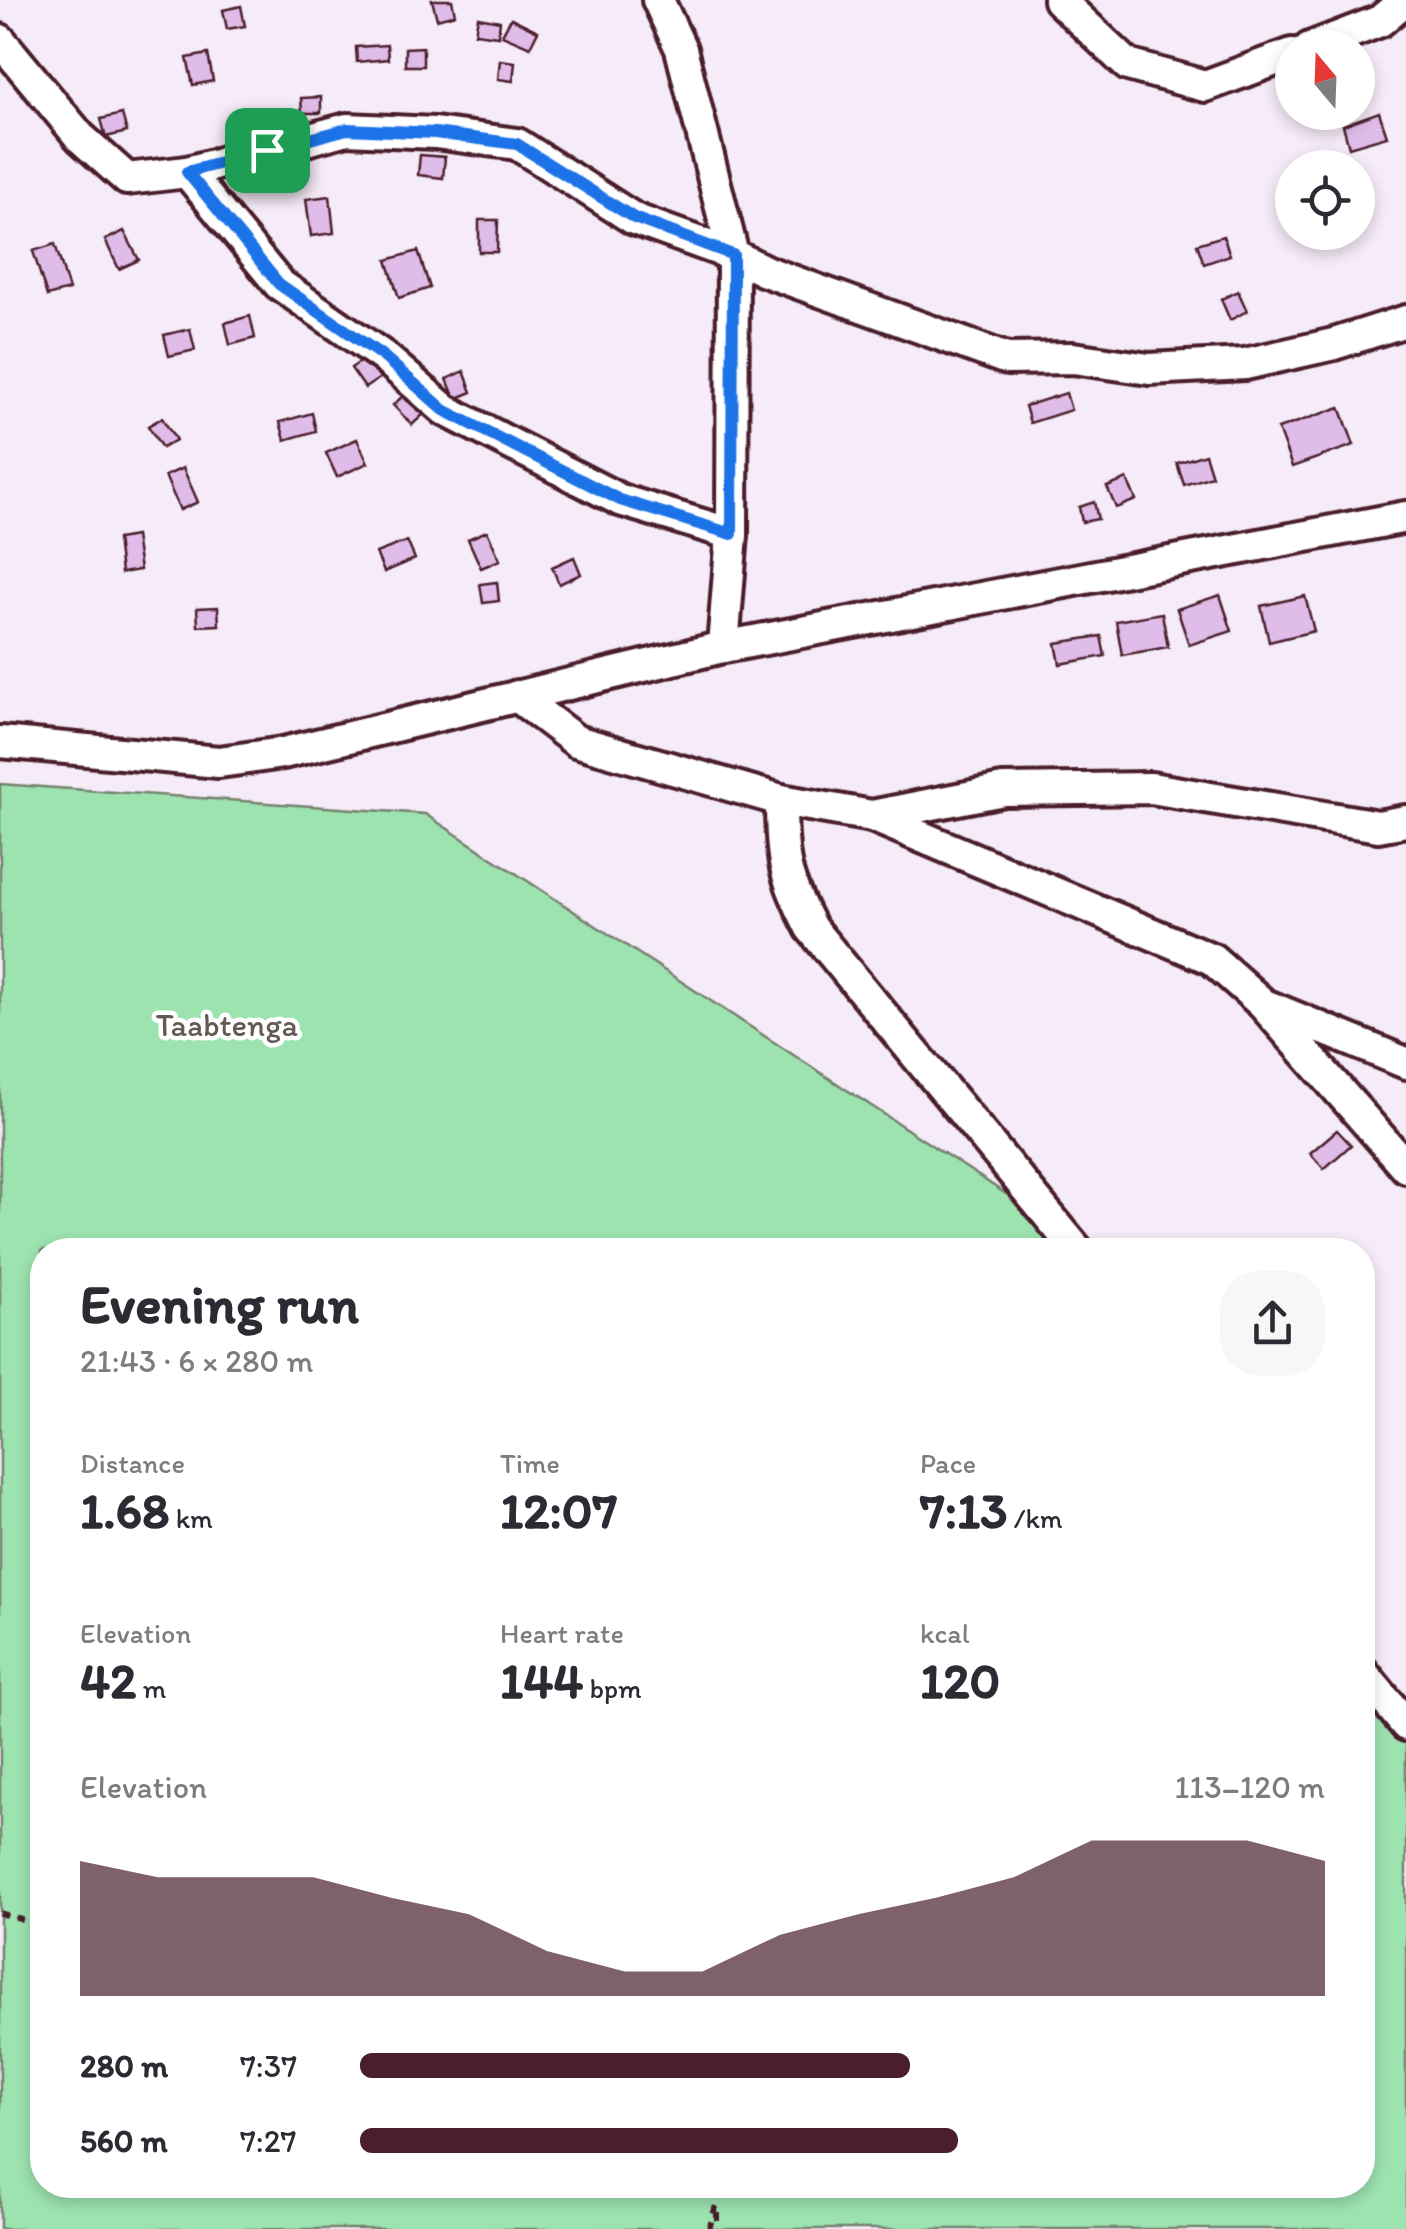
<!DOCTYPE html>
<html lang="en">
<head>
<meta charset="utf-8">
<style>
  :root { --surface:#fff; --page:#f7f7f7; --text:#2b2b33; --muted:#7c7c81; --accent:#4a1f2b }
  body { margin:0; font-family:Itim,sans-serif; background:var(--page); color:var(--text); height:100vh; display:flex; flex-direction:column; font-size:38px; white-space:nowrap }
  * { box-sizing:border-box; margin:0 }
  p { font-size:32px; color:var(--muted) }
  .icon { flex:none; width:55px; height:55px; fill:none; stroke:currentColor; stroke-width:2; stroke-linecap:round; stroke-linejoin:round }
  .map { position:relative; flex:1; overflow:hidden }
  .details { position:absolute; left:30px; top:1238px; width:1345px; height:960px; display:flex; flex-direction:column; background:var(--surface); border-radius:40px; box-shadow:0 5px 15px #0003 }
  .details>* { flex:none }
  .needle { width:65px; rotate:341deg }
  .tools { position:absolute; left:1275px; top:30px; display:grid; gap:20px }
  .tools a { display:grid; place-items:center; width:100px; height:100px; border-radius:50%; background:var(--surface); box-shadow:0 5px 15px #0003; font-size:50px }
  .pin { position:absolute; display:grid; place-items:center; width:85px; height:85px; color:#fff; margin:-42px; border-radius:20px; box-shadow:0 5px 15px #0006 }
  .round { display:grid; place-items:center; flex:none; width:105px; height:105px; border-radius:40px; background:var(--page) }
  .head { display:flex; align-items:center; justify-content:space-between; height:170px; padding:0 50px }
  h1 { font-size:55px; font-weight:700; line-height:75px }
  .stats { display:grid; grid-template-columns:repeat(3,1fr); gap:15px; height:170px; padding:10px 50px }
  .stats div { display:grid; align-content:center }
  .stats b { font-size:50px; font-weight:700 }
  .stats small { font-size:28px; font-weight:400 }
  .stats p { font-size:28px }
  .chart { height:280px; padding:20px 50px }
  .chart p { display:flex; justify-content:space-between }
  .chart svg { width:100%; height:180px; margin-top:10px; fill:var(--accent); opacity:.7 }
  ul { padding:0 50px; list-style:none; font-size:32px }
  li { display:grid; grid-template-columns:160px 120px 1fr; align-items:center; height:75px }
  li i { height:25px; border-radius:12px; background:var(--accent) }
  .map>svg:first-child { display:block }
</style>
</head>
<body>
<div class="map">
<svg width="1406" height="2229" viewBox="0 0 1406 2229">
  <rect width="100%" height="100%" fill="#f6ebf8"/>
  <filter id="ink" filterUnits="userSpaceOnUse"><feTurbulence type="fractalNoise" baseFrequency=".01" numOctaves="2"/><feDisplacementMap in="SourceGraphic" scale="20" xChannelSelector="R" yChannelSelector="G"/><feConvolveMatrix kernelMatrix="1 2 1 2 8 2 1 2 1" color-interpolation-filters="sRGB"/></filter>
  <g filter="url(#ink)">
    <!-- green -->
    <polygon fill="#9de3b0" stroke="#74816e" stroke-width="2.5" points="0,784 425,814 1032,1211 1062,1250 42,1250 42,2185 1362,2185 1363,1643 1406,1700 1406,2229 0,2229"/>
    <!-- building -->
    <g fill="#e0bde9" stroke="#4a1f2b" stroke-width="2.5">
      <polygon points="432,0 452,0 455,14 437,19"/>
      <polygon points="241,6 245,26 227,29 223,10"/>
      <polygon points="478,17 500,21 498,36 475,33"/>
      <polygon points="511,18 538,31 530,47 502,35"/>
      <polygon points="387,45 388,59 357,62 356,47"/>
      <polygon points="423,47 423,66 405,66 405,48"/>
      <polygon points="208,54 213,81 193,85 187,58"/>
      <polygon points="500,60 515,62 513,81 498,79"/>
      <polygon points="321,97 321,113 302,113 301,98"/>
      <polygon points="1379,112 1387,136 1349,147 1343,125"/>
      <polygon points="122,114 127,132 106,137 101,119"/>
      <polygon points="420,155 445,157 443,178 418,175"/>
      <polygon points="330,196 334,233 311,236 306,199"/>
      <polygon points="479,220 498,220 497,252 479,252"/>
      <polygon points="124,231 139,260 119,269 105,240"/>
      <polygon points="1223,236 1230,255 1204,264 1197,244"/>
      <polygon points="55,244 69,290 47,296 33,251"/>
      <polygon points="418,251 430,288 399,298 387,260"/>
      <polygon points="1238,291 1247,311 1230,320 1221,299"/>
      <polygon points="250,316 255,338 230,345 225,323"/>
      <polygon points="190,329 195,350 169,356 164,335"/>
      <polygon points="370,355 383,376 365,388 351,368"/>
      <polygon points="464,371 472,392 455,399 447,379"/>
      <polygon points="406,393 425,413 412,425 393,405"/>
      <polygon points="1066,393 1071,410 1030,423 1025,406"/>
      <polygon points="1340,407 1354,445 1292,467 1278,429"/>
      <polygon points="312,413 316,431 285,440 280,422"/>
      <polygon points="162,418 176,440 162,448 148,426"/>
      <polygon points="357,439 368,463 337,477 326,453"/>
      <polygon points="1205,454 1212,476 1184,485 1177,463"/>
      <polygon points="183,468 198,502 180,510 165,476"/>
      <polygon points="1127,479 1136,500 1116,508 1107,487"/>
      <polygon points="1094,502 1098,519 1082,522 1079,507"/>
      <polygon points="487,531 500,560 481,568 468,539"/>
      <polygon points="135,536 140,570 121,573 117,539"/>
      <polygon points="407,541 415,559 384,572 376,553"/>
      <polygon points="574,557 581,574 559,584 552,567"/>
      <polygon points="497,582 499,601 483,603 480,584"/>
      <polygon points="1220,595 1232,631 1189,645 1177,609"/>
      <polygon points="1305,596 1314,631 1269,642 1261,606"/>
      <polygon points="218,607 219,625 198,626 197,608"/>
      <polygon points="1162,613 1168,647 1122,655 1116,621"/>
      <polygon points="1101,636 1105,656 1060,664 1056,643"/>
      <polygon points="1337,1130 1351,1145 1324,1169 1310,1153"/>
    </g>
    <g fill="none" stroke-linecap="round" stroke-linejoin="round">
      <!-- street casing -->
      <g stroke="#4a1f2b" stroke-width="38">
        <g id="street">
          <polyline points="658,0 681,49 733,255 765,271 1007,359 1073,358 1149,369 1245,364 1334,344 1406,321"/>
          <polyline points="1059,0 1128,65 1205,86 1292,54"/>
          <polyline points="0,40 80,137 127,179 187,172 347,129 435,133 517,144 634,219 733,255 732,534 723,647"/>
          <polyline points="1310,48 1380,21 1405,0"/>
          <polyline points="187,172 279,284 384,357 445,410 620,500 732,534"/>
          <polyline points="517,696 576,741 781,800 872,816 1003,790 1151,788 1378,826 1406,821"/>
          <polyline points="0,742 219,762 283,753 723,647 1406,517"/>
          <path d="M781 800C781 860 784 876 811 928L1077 1250"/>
          <polyline points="872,816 1212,959 1263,1004 1406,1167"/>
          <polyline points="1270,1007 1406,1063"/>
          <polyline points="1362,1672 1406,1725"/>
        </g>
      </g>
      <!-- path -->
      <g stroke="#4a1f2b" stroke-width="6" stroke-dasharray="8 8" stroke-linecap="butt">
        <polyline points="0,1913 42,1926"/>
        <polyline points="717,2213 717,2229"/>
        <polyline points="709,2229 722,2185"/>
      </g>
      <!-- street -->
      <use href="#street" stroke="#fff" stroke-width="30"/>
    </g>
  </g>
  <g fill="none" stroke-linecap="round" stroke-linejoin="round" filter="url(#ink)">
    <!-- route casing -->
    <g stroke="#fff" stroke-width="20">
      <polygon id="route" points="347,129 435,133 517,144 634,218 733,255 732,534 620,500 444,410 384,357 279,284 187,172"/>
    </g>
    <!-- route -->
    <use href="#route" stroke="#1a73e8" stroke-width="12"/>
  </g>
  <g text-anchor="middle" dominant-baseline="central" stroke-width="9" stroke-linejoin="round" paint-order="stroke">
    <!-- park labels -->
    <g font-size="32" fill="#635a53" stroke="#fff">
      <text x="227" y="1025">Taabtenga</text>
    </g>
  </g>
</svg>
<div class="tools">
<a><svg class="needle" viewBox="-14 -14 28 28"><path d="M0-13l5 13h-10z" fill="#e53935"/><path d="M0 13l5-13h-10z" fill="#7c7c81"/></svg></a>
<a><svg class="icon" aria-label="locate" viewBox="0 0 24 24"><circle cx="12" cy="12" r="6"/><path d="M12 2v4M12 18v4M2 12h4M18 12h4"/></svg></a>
</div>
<div class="pin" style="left:267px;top:150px;background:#1e9e55"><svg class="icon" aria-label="arrive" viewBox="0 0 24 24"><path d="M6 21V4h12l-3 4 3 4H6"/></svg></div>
<section class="details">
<div class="head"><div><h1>Evening run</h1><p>21:43 · 6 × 280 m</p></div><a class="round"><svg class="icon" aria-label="share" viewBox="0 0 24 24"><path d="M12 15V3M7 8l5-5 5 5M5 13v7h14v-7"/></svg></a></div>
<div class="stats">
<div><p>Distance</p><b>1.68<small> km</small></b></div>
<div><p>Time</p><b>12:07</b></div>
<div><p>Pace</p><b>7:13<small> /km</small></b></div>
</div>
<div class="stats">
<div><p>Elevation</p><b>42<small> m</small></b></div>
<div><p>Heart rate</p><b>144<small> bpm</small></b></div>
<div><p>kcal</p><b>120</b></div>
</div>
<div class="chart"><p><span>Elevation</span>113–120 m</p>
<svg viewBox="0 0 160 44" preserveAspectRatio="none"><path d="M0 44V11L10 15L20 15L30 15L40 20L50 24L60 33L70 38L80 38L90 29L100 24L110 20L120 15L130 6L140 6L150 6L160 11V44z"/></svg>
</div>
<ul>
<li><b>280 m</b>7:37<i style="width:57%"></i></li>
<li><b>560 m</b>7:27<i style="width:62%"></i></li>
</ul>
</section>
</div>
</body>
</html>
